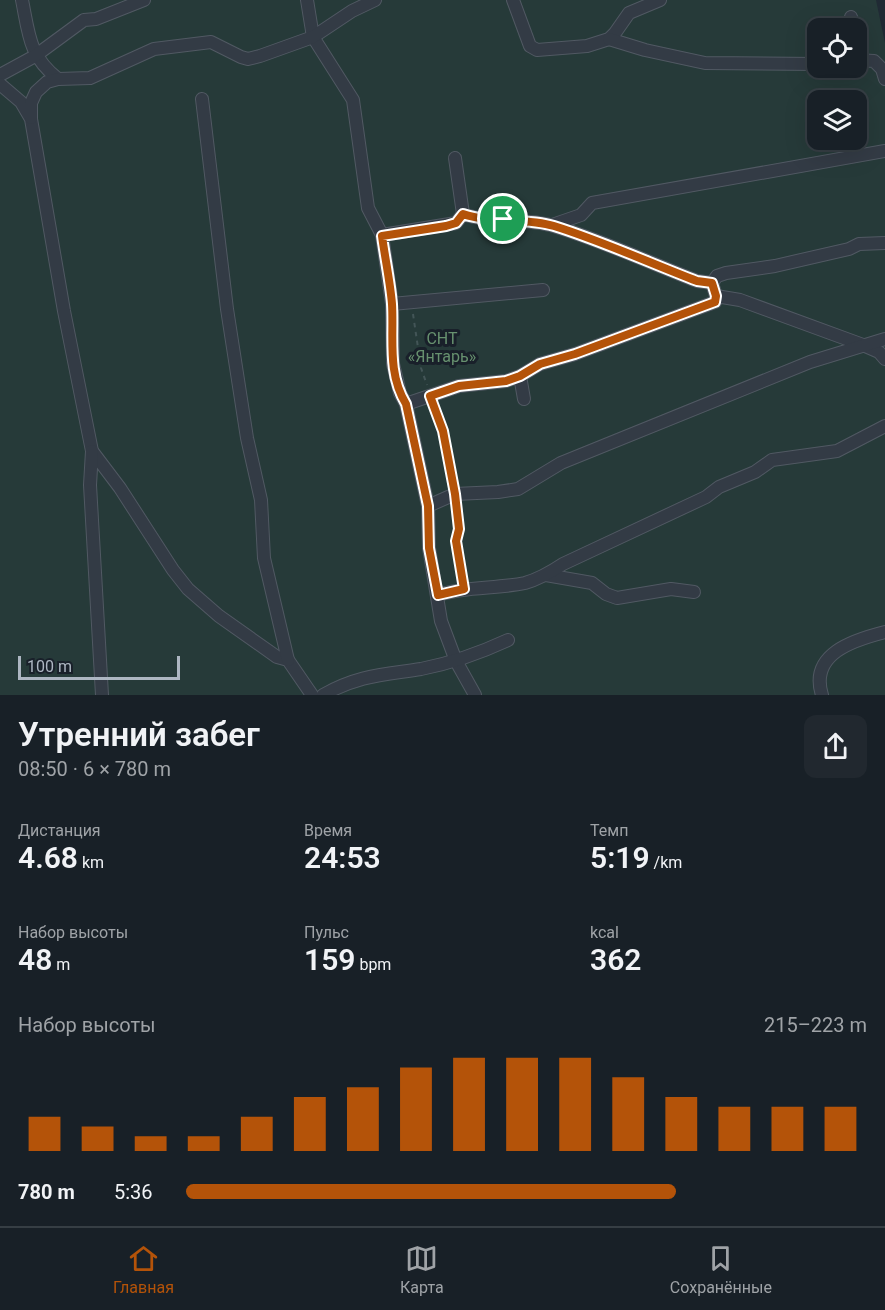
<!DOCTYPE html>
<html lang="ru">
<head>
<meta charset="utf-8">
<style>
  :root { --surface:#182027; --page:#21282f; --text:#f1f3f6; --muted:#9fa3a7; --line:#363e44; --accent:#b45309 }
  body { margin:0; font-family:Roboto,sans-serif; background:var(--page); color:var(--text); height:100vh; display:flex; flex-direction:column; font-size:22px; white-space:nowrap }
  * { box-sizing:border-box; margin:0 }
  p { font-size:20px; color:var(--muted) }
  .icon { flex:none; width:33px; height:33px; fill:none; stroke:currentColor; stroke-width:2; stroke-linecap:round; stroke-linejoin:round }
  .map { position:relative; height:695px; overflow:hidden }
  .drawer { display:flex; flex-direction:column; background:var(--surface); flex:1 }
  .drawer>* { flex:none }
  .fabs { position:absolute; left:807px; top:18px; display:grid; gap:12px }
  .fabs a { display:grid; place-items:center; width:60px; height:60px; border-radius:12px; background:var(--surface); box-shadow:0 6px 24px #0002,0 0 0 2px var(--line); font-size:30px }
  .scale { position:absolute; left:18px; bottom:15px; width:162px; box-sizing:border-box; padding-left:6px; border:3px solid #adb6c2; border-top:0; font-size:16px; line-height:21px; white-space:nowrap; color:#adb6c2; -webkit-text-stroke:4px #19202a; paint-order:stroke }
  .pin { position:absolute; display:grid; place-items:center; width:51px; height:51px; color:#fff; margin:-26px; border:3px solid #fff; border-radius:50%; box-shadow:0 2px 6px #0007 }
  .round { display:grid; place-items:center; flex:none; width:63px; height:63px; border-radius:12px; background:var(--page) }
  .head { display:flex; align-items:center; justify-content:space-between; height:102px; padding:0 18px }
  h1 { font-size:33px; font-weight:600; line-height:45px }
  .stats { display:grid; grid-template-columns:repeat(3,1fr); gap:9px; height:102px; padding:6px 18px }
  .stats div { display:grid; align-content:center }
  .stats b { font-size:30px; font-weight:600 }
  .stats small { font-size:16px; font-weight:400 }
  .stats p { font-size:16px }
  .chart { height:168px; padding:12px 18px }
  .chart p { display:flex; justify-content:space-between }
  .chart svg { width:100%; height:108px; margin-top:6px; stroke:var(--accent); stroke-width:6 }
  ul { padding:0 18px; list-style:none; font-size:20px }
  li { display:grid; grid-template-columns:96px 72px 1fr; align-items:center; height:45px }
  li i { height:15px; border-radius:8px; background:var(--accent) }
  .tabs { display:flex; justify-content:space-around; align-items:center; height:84px; border-top:2px solid var(--line); background:var(--surface); font-size:16px; color:var(--muted) }
  .tabs a { display:grid; justify-items:center; gap:3px }
  .tabs .on { color:var(--accent) }
  .map>svg:first-child { display:block }
</style>
</head>
<body>
<div class="map">
<svg width="885" height="695" viewBox="0 0 885 695">
  <rect width="100%" height="100%" fill="#202a34"/>
  <!-- green -->
  <path fill="#263a39" fill-rule="evenodd" d="M0 0H876L885 43V695H0ZM818 28H856V68H818ZM818 100H856V140H818Z"/>
  <g fill="none" stroke-linecap="round" stroke-linejoin="round">
    <!-- minor casing -->
    <g stroke="#515963" stroke-width="14">
      <g id="minor">
        <path d="M22 0C29 35 29 56 58 79"/>
        <polyline points="307,0 313,37 353,100 368,208 382,235 392,304 393,364 400,393 406,404 428,506 429,548 441,621 456,661 475,695"/>
        <polyline points="513,0 530,46 537,50 587,46 609,39 615,33 629,13 660,0"/>
        <polyline points="851,17 854,28"/>
        <polyline points="609,39 645,50 705,63 818,64"/>
        <polyline points="856,60 874,61 882,69 885,79"/>
        <polyline points="0,75 35,56 84,20 96,19 144,0"/>
        <polyline points="0,84 21,102 31,119 64,311 92,451 120,488 173,570 188,589 219,616 277,657 288,660 312,695"/>
        <polyline points="202,99 227,309 247,438 261,500 264,558 288,660"/>
        <polyline points="31,118 31,103 36,92 47,82 58,79 90,78 154,49 211,42 241,57 248,59 260,56 313,37 352,11 375,0"/>
        <path d="M463 214C492 224 525 217 554 226 603 241 650 263 697 281L712 283"/>
        <polyline points="552,225 581,215 592,203 885,151"/>
        <polyline points="382,235 456,223 463,214 455,158"/>
        <polyline points="716,296 740,300 863,345 879,352 885,359"/>
        <polyline points="392,304 543,290"/>
        <polyline points="520,376 524,399"/>
        <polyline points="406,404 459,386 506,381 520,376 540,364 575,354 715,302 716,296 712,283 717,276 726,273 775,266 849,249 859,244 885,243"/>
        <polyline points="92,451 90,485 102,695"/>
        <polyline points="428,506 455,494 498,492 518,489 561,463 810,362 885,339"/>
        <polyline points="546,575 592,583 606,594 617,598 671,589 694,592"/>
        <path d="M438 595C466 586 497 589 525 583 539 579 551 572 563 564L706 497 719 487 755 472 772 460 837 451 885 426"/>
        <path d="M323 695C359 675 382 675 421 669 452 663 480 653 508 640"/>
        <path d="M822 695C809 654 853 640 885 632"/>
      </g>
    </g>
    <!-- path -->
    <g stroke="#435557" stroke-width="2" stroke-dasharray="4.5 4.5" stroke-linecap="butt">
      <polyline points="413,314 421,368 427,385"/>
      <polyline points="434,407 443,431 451,483"/>
      <polyline points="456,506 459,529 456,541 462,580"/>
    </g>
    <!-- minor -->
    <use href="#minor" stroke="#333b45" stroke-width="12"/>
  </g>
  <g fill="none" stroke-linecap="round" stroke-linejoin="round">
    <!-- route casing -->
    <g stroke="#fff" stroke-width="12">
      <path id="route" d="M463 214C492 224 525 217 554 226 602 241 650 263 697 281L712 283 716 296 715 302 575 354 540 364 520 376 506 381 459 386 430 396 443 431 455 494 459 529 456 541 464 589 438 595 429 548 428 506 406 404C387 373 394 338 392 304 390 281 385 258 382 236L446 226 456 223Z"/>
    </g>
    <!-- route -->
    <use href="#route" stroke="#b45309" stroke-width="8"/>
  </g>
  <g text-anchor="middle" dominant-baseline="central" stroke-width="6" stroke-linejoin="round" paint-order="stroke">
    <!-- park labels -->
    <g font-size="16" fill="#67916f" stroke="#19202a">
      <text x="442" y="338">СНТ<tspan x="442" dy="18">«Янтарь»</tspan></text>
    </g>
  </g>
</svg>
<div class="fabs">
<a><svg class="icon" aria-label="locate" viewBox="0 0 24 24"><circle cx="12" cy="12" r="6"/><path d="M12 2v4M12 18v4M2 12h4M18 12h4"/></svg></a>
<a><svg class="icon" aria-label="layers" viewBox="0 0 24 24"><path d="M12 4l9 5-9 5-9-5zM3 14l9 5 9-5"/></svg></a>
</div>
<div class="scale">100 m</div>
<div class="pin" style="left:503px;top:219px;background:#1e9e55"><svg class="icon" aria-label="arrive" viewBox="0 0 24 24"><path d="M6 21V4h12l-3 4 3 4H6"/></svg></div>
</div>
<section class="drawer">
<div class="head"><div><h1>Утренний забег</h1><p>08:50 · 6 × 780 m</p></div><a class="round"><svg class="icon" aria-label="share" viewBox="0 0 24 24"><path d="M12 15V3M7 8l5-5 5 5M5 13v7h14v-7"/></svg></a></div>
<div class="stats">
<div><p>Дистанция</p><b>4.68<small> km</small></b></div>
<div><p>Время</p><b>24:53</b></div>
<div><p>Темп</p><b>5:19<small> /km</small></b></div>
</div>
<div class="stats">
<div><p>Набор высоты</p><b>48<small> m</small></b></div>
<div><p>Пульс</p><b>159<small> bpm</small></b></div>
<div><p>kcal</p><b>362</b></div>
</div>
<div class="chart"><p><span>Набор высоты</span>215–223 m</p>
<svg viewBox="0 0 160 44" preserveAspectRatio="none"><path d="M5 44V30M15 44V34M25 44V38M35 44V38M45 44V30M55 44V22M65 44V18M75 44V10M85 44V6M95 44V6M105 44V6M115 44V14M125 44V22M135 44V26M145 44V26M155 44V26"/></svg>
</div>
<ul>
<li><b>780 m</b>5:36<i style="width:72%"></i></li>
</ul>
</section>
<nav class="tabs">
<a class="on"><svg class="icon" aria-label="home" viewBox="0 0 24 24"><path d="M3 11l9-7 9 7M6 9v11h12V9"/></svg>Главная</a>
<a><svg class="icon" aria-label="map" viewBox="0 0 24 24"><path d="M3 6l6-2 6 2 6-2v14l-6 2-6-2-6 2zM9 4v14M15 6v14"/></svg>Карта</a>
<a><svg class="icon" aria-label="saved" viewBox="0 0 24 24"><path d="M7 4h10v16l-5-4-5 4z"/></svg>Сохранённые</a>
</nav>
</body>
</html>
